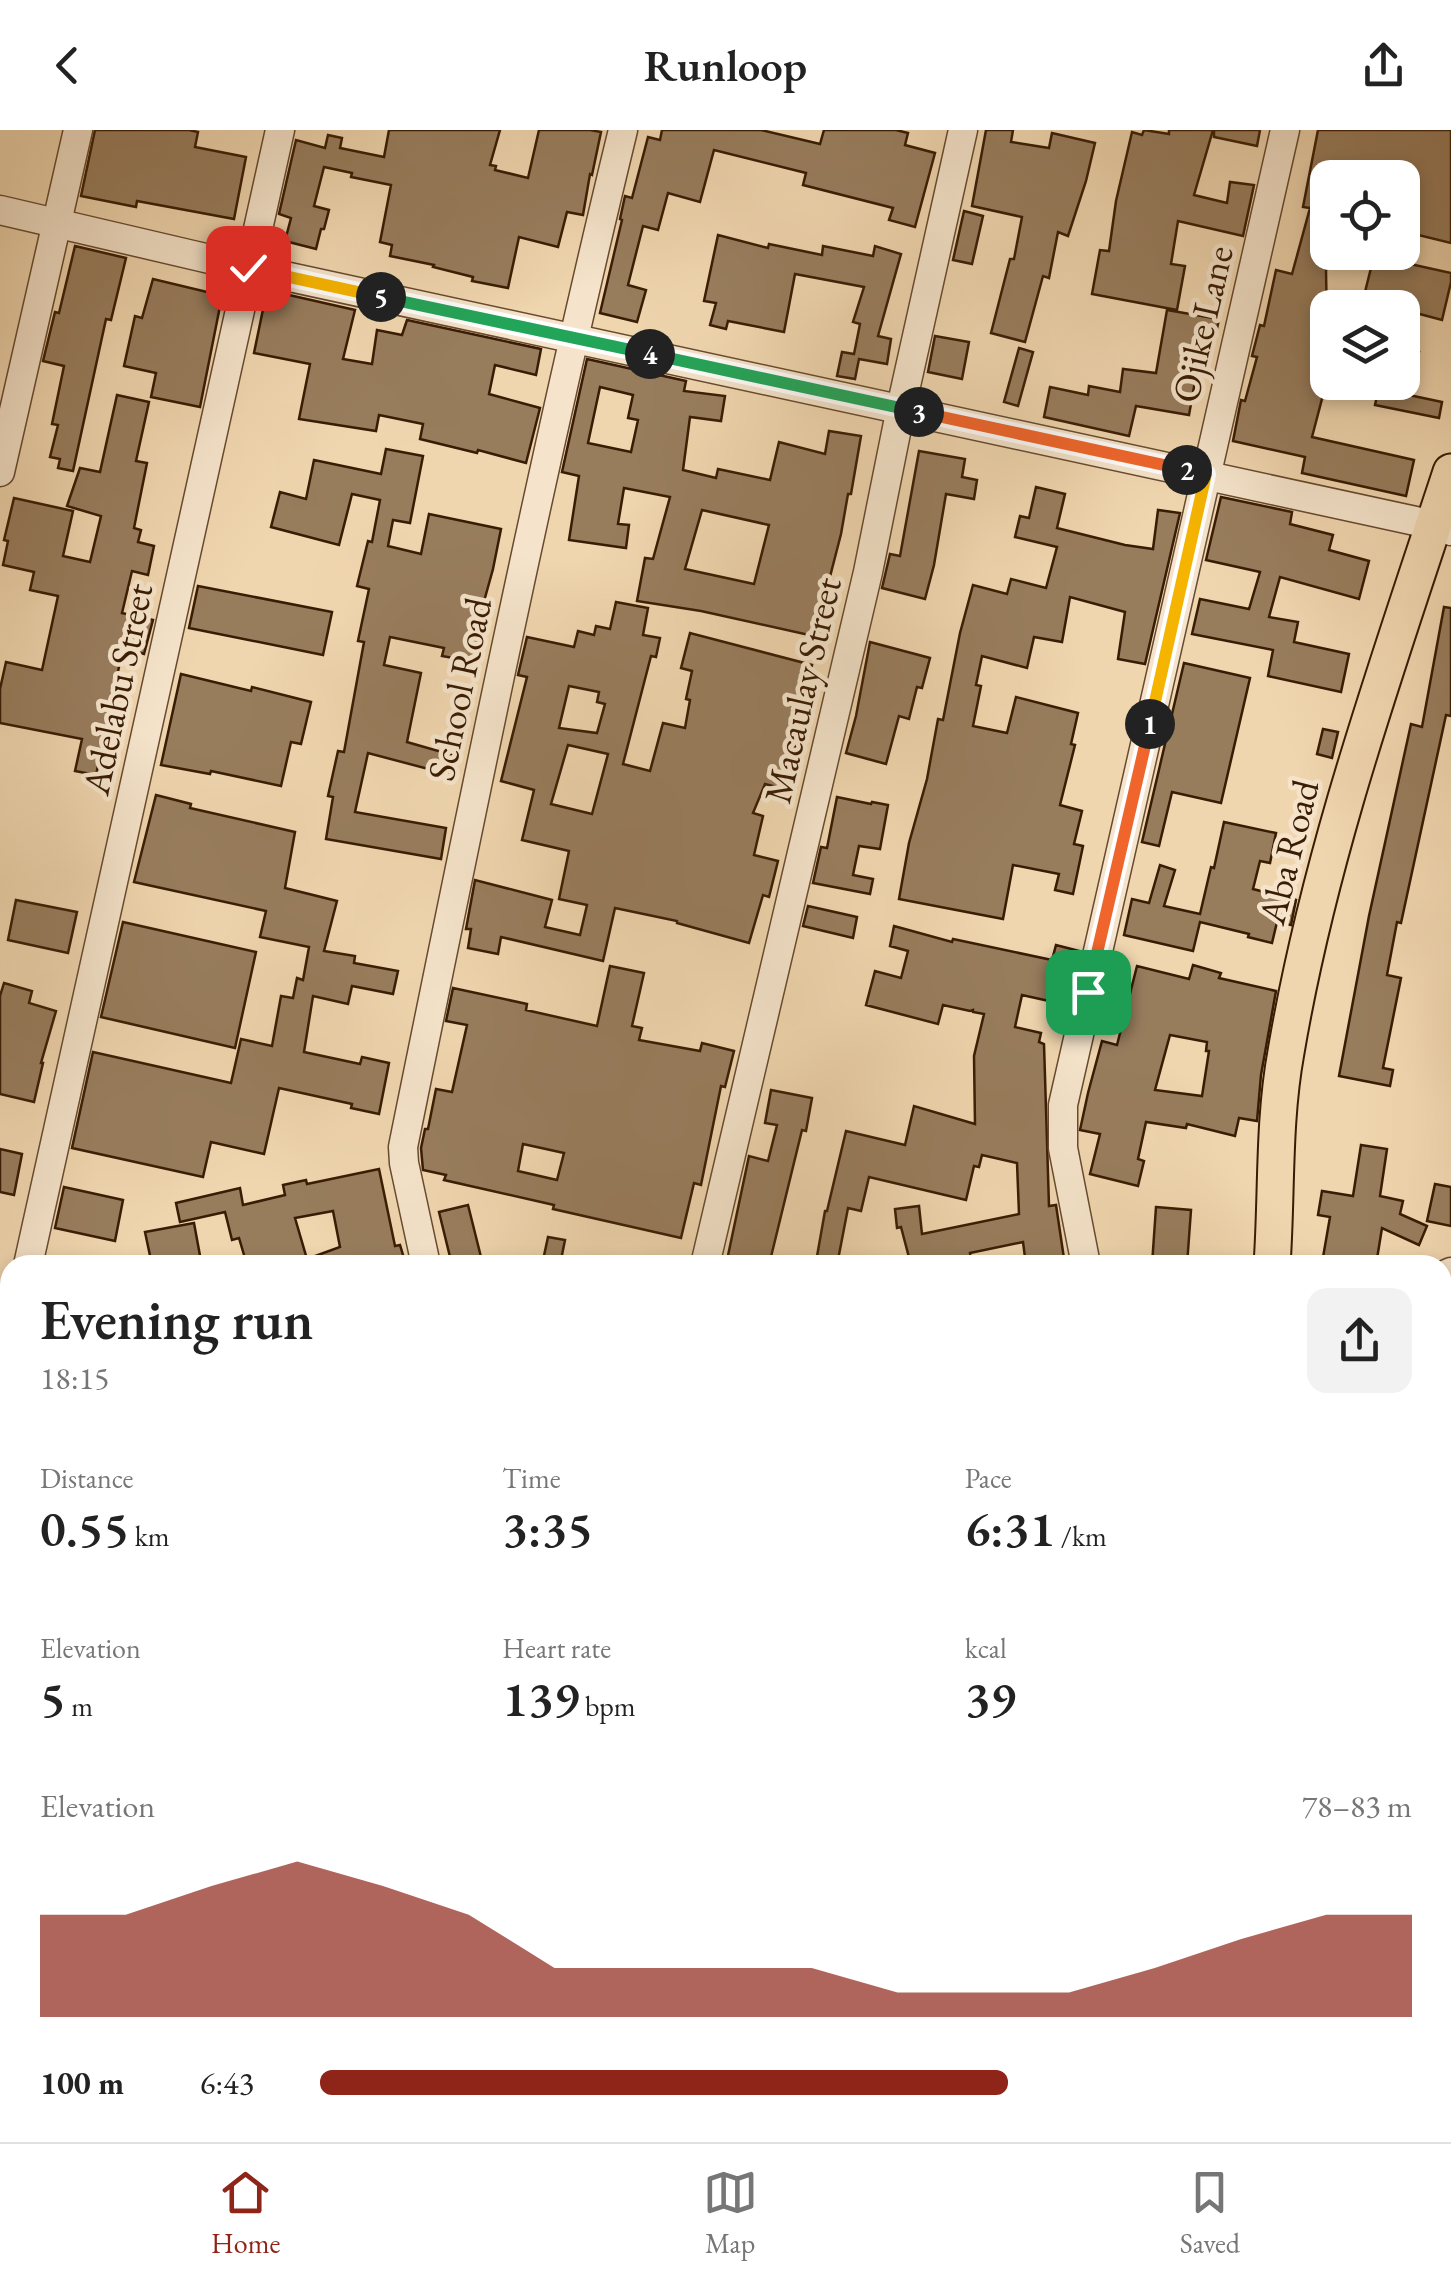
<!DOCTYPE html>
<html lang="en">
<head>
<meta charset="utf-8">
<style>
  :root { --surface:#fff; --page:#f2f2f2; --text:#222; --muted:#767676; --line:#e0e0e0; --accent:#8f2418 }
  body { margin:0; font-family:"EB Garamond",serif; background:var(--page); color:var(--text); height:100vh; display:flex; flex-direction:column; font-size:38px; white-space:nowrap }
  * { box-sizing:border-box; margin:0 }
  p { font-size:32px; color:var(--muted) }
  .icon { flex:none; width:55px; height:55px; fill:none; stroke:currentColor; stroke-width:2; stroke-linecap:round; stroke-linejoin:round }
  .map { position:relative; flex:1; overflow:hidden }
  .side { position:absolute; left:0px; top:1125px; width:1452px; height:888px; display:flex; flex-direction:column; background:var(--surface); border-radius:30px 30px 0 0; box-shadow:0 5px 15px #0003 }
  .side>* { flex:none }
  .tools { position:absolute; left:1310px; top:30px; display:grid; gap:20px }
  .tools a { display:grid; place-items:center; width:110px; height:110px; border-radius:20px; background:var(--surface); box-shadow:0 5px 15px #0003; font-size:50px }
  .pin { position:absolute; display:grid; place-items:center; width:85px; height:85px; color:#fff; margin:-42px; border-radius:20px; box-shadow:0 5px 15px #0006 }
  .km { position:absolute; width:50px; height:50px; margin:-25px; border-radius:50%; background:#222; color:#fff; font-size:28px; line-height:50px; text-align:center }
  .round { display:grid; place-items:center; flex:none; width:105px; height:105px; border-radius:20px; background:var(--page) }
  .overview { display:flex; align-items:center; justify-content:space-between; height:170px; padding:0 40px }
  h1 { font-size:55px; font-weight:600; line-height:75px }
  .stats { display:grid; grid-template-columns:repeat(3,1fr); gap:15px; height:170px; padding:10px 40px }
  .stats div { display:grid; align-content:center }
  .stats b { font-size:50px; font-weight:600 }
  .stats small { font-size:28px; font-weight:400 }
  .stats p { font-size:28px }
  .chart { height:280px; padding:20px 40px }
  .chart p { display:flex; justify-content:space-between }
  .chart svg { width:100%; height:180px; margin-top:10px; fill:var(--accent); opacity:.7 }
  ul { padding:0 40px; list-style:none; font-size:32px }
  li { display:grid; grid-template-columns:160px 120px 1fr; align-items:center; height:75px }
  li i { height:25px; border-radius:12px; background:var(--accent) }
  header { display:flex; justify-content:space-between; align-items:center; height:130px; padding:0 40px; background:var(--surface); font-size:45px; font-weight:600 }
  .dock { display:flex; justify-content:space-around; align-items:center; height:140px; border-top:2px solid var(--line); background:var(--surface); font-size:28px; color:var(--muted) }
  .dock a { display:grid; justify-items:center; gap:5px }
  .dock .active { color:var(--accent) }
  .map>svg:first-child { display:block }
</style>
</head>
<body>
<header><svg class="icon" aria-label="back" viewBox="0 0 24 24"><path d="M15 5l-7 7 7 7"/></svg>Runloop<svg class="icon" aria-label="share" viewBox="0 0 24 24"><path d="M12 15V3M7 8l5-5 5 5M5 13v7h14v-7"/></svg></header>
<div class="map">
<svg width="1451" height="2012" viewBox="0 0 1451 2012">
  <rect width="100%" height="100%" fill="#f0d6af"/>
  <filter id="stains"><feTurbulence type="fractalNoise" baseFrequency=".002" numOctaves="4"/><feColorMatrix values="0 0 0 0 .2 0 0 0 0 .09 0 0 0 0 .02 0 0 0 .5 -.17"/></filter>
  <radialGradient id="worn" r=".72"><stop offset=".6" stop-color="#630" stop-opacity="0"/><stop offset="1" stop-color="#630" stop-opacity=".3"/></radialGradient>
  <!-- building -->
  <g fill="#987d5d" stroke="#391c04" stroke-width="2.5" fill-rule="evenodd">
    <polygon points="95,0 189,0 198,2 195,17 246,27 234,89 137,71 136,77 81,66"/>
    <polygon points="389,0 500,0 490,35 496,36 495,40 528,48 539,0 590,0 601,2 592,45 590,44 583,85 567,82 558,117 519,107 508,158 472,151 473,147 433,137 434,135 390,126 392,115 380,112 391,55 351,47 352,43 324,37 314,76 329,80 324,99 321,99 316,119 285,111 291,88 279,84 296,10 325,18 328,5 342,8 340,18 384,27"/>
    <polygon points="662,0 761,0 820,14 824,0 896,0 908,3 905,15 935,23 915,97 889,90 893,78 803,55 806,43 714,20 700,72 668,63 658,100 643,96 628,155 646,160 637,192 600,183 622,90 620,89 625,66 632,68 648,7 660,10"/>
    <polygon points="986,0 1013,0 1011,12 1049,18 1052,3 1095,13 1086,51 1068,106 1058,102 1049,148 1043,146 1025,212 991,203 1010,129 1014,129 1022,87 972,76"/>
    <polygon points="1144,0 1169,4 1169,0 1213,0 1194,65 1227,73 1230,52 1254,55 1243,106 1178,91 1171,134 1185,136 1177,180 1092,164 1100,120 1109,121 1116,71 1132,2 1142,5"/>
    <polygon points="1214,0 1260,0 1257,16 1214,7"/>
    <polygon points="1318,0 1451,0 1451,113 1402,101 1402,48 1328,48 1328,122 1331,122 1326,141 1328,246 1312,307 1414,330 1406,366 1302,343 1305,327 1233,311 1241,270 1245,271 1257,227 1252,226 1260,195 1264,196 1276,140 1292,144 1310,78 1303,77"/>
    <polygon points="964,81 983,86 972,134 953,130"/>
    <polygon points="718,105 768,118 769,114 822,125 823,116 873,126 875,116 901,124 878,206 891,209 887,234 859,229 855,249 837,246 842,222 854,224 860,194 853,192 864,157 795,144 784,202 728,191 726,199 710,195 716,173 704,171"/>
    <polygon points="75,116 126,128 111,190 106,189 73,341 58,338 60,329 50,327 58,295 52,294 64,236 43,231 55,182 59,183"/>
    <polygon points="1374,126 1451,143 1451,152 1442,190 1416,183 1417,178 1361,178"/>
    <polygon points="210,148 225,151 200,277 151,267 156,243 124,236 135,186 142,188 153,149 207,162"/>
    <polygon points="267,160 355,180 343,229 372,234 377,200 402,205 407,190 541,219 536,245 495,235 489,264 540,278 526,333 478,320 477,323 420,309 423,294 379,285 376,301 299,289 310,234 254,223"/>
    <polygon points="1167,180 1219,189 1215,208 1203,206 1189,285 1136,276 1129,306 1044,287 1050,257 1088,265 1089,256 1120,262 1123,239 1156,243"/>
    <polygon points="935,206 969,212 962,249 928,242"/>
    <polygon points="1019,218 1033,222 1018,276 1004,272"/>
    <polygon points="1402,218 1419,222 1409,265 1442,272 1439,288 1375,275 1380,252 1402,252"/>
    <path d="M587 229 686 251 684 261 725 266 721 291 690 287 683 340 716 348 718 339 770 350 779 312 825 324 829 301 861 306 851 364H848L841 404 824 470H827L818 507 701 481 637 471 645 428 653 429 670 367 624 358 618 394 629 395 626 418 569 410 579 346 562 342ZM600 257 633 265 628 288 638 290 631 322 588 313ZM702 380 769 395 754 454 685 439Z"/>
    <polygon points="117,265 149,272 136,331 147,333 134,398 141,400 138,412 154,416 148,445 132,441 122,483 153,490 144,524 123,518 96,645 75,641 82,609 0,593 0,559 6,532 42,540 58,466 30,460 34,442 3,435 8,411 4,410 14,368 73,381 63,426 90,432 101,386 67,376 80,338 100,342"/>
    <polygon points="386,319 423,326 410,393 393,390 388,416 421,424 429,384 501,399 493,439 478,493 483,494 476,532 442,526 444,518 390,507 384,535 421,543 407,612 456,626 451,645 368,623 355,682 446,698 441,729 326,709 333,667 328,666 338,621 344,622 364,512 358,511 369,459 357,456 368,411 372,412 380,370 352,364 339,415 271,397 280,362 306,369 314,330 381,344"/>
    <polygon points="919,321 965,329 962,347 977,350 974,369 946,364 934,435 925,469 882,458 890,424 900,426"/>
    <polygon points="1036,357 1065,364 1057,398 1125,415 1153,419 1158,380 1180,383 1145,534 1118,529 1125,482 1070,467 1062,512 1034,507 1027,538 982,526 976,555 981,556 973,596 1007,603 1016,567 1078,583 1071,614 1075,615 1060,675 1082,681 1074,714 1083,716 1073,764 1055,760 1059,744 1013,735 1003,789 899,769 909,713 927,649 938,589 943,590 960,503 973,455 1007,464 1011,449 1046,458 1057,417 1015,407 1020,386 1029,388"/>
    <polygon points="1221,367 1292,382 1290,394 1333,405 1329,420 1369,431 1359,469 1280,447 1269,487 1298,492 1294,512 1349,524 1341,562 1268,546 1273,520 1192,504 1200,469 1249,479 1260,442 1206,430"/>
    <polygon points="198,456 332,482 323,525 189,498"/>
    <path d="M616 472 648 478 643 505 660 508 656 527 651 526 623 634 650 641 663 593 685 598 690 570 686 569 692 541 681 538 690 503 812 535 802 575H804L796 615 784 659 765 654 753 683 763 686 754 725 778 731 769 767 763 765 749 813 677 793V791L615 778 603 831 501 807 498 824 468 818 471 799H466L475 750 552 770 545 797 580 805 587 775 559 769 569 721 522 710 534 660 501 651 527 547 518 545 527 507 574 517 578 501 594 505 596 496 610 499ZM569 556 599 562 597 572 605 574 597 603 559 598ZM568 615 608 624 592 684 551 674Z"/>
    <polygon points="1444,477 1451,478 1451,586 1446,585 1401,793 1397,792 1387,845 1401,848 1383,938 1393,940 1390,956 1339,946 1369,786 1411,594 1422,597"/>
    <polygon points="870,512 930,528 922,558 917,557 909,589 899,586 886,634 846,623 856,586"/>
    <polygon points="1184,533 1250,548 1221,673 1172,662 1159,716 1142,712"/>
    <polygon points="181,544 251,561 252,557 311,572 301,614 291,612 281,656 211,641 210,644 161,635"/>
    <polygon points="1323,599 1338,602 1332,628 1317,624"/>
    <polygon points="156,665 191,674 190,678 295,702 285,758 337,771 324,821 355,826 354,833 398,841 393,864 352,856 348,874 313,866 304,922 360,934 362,927 389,933 379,984 351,978 352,974 279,958 264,1024 211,1012 203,1047 72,1018 93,922 231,953 241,909 272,916 281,866 293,868 297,848 303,850 309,817 260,807 266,781 134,752"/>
    <polygon points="837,667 871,674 872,672 888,675 880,719 859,716 853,745 873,749 870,764 813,753 821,717 827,718"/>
    <polygon points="1224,692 1276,703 1270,733 1260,731 1253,759 1296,770 1291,795 1277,792 1272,813 1248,807 1249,804 1200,792 1193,821 1124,805 1132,769 1149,773 1160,735 1175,740 1164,776 1200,784 1211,737 1214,738"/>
    <polygon points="16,770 77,782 68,823 8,810"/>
    <polygon points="808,776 857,787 853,808 803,796"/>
    <polygon points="123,792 256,822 235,918 101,887"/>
    <polygon points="894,796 952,812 953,809 1052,830 1056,815 1079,821 1067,875 1022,865 1015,897 1041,903 1039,912 1044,914 1049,1076 1056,1075 1065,1135 1026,1135 1023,1112 970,1123 972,1135 911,1135 901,1097 897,1098 895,1079 919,1076 922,1104 1019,1084 1017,1033 982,1025 979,1037 974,1036 966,1070 869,1047 861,1081 848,1078 837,1135 816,1132 825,1081 827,1081 846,1001 905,1015 914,976 975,994 974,926 984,884 973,882 973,880 970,881 943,875 938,894 866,875 875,841 901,848 908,821 890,816"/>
    <path d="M1193 835 1221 843 1219 848 1276 861 1261 945 1257 991 1239 988 1235 1006 1187 994 1186 998 1146 992 1138 1029 1144 1031 1138 1056 1090 1044 1100 1004 1080 1000 1088 963 1102 911 1117 915 1137 836 1189 849ZM1170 905 1207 912 1206 921H1209L1202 966 1155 960Z"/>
    <path d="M610 836 644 843 632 896 642 898 639 910 700 921 702 913 734 921 725 957 721 956 701 1055 694 1053 681 1108 553 1079 554 1075 444 1050 446 1045 423 1040 421 1018 425 999H428L436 959 452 962 467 895 446 891 453 858 527 874 526 880 597 896ZM523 1014 564 1023 557 1050 518 1041Z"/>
    <polygon points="4,853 32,861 29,873 56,881 41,933 43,933 34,972 0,964 0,866"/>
    <polygon points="771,960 812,968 806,1001 802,1000 769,1135 726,1135 749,1026 768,1031 777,995 765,993"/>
    <polygon points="1361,1015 1387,1019 1380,1066 1403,1071 1400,1084 1427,1096 1419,1115 1382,1098 1376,1135 1322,1133 1330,1087 1318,1085 1322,1061 1353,1066"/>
    <polygon points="0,1019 22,1024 14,1065 0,1062"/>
    <path d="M379 1039 395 1116 400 1115 406 1135H247L239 1108 232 1110 225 1082 180 1092 176 1073 240 1058 243 1075 285 1065 283 1055 306 1050 307 1054ZM333 1081 340 1117 307 1129 295 1088Z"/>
    <polygon points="1435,1054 1451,1057 1451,1096 1427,1091"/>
    <polygon points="64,1057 123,1070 115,1111 55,1098"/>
    <polygon points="468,1075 483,1135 452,1135 439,1082"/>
    <polygon points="1156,1077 1191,1080 1187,1135 1152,1135"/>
    <polygon points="194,1093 201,1131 181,1135 152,1135 145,1102"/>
    <polygon points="548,1107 565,1110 560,1135 542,1135"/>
  </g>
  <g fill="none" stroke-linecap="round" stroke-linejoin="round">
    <!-- minor casing -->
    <g stroke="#674a2f" stroke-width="31">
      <g id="minor">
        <polyline points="0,80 248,138 1434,395 1451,401"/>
        <polyline points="0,342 78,0"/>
        <polyline points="28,1135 280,0"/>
        <path d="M426 1135 404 1033 403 1017C472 677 541 337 623 0"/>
        <polyline points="705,1135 868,442 901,278 963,0"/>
        <polyline points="1086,1135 1063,1018 1063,975 1285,0"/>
        <polyline points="1442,1146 1451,1142"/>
        <polyline points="0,1264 10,1219"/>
        <polyline points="0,1972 10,1958"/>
        <polyline points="108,2002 121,2012"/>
        <polyline points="456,2002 469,2012"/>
        <polyline points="815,2002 828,2012"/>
        <polyline points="542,2012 549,2002"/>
        <polyline points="1098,2012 1106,2002"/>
        <polyline points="1123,2012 1130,2002"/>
      </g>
    </g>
    <!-- major casing -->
    <g stroke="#391c04" stroke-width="39">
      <g id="major">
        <path d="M1272 1135C1277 1064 1273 993 1286 922 1320 722 1388 534 1451 342"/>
        <polyline points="0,1520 10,1517"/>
      </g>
    </g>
    <!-- minor -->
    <use href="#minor" stroke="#f5e4cb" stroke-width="28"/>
    <!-- major -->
    <use href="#major" stroke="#f0d6af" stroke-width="35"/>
    <!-- rail casing -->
    <g stroke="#391c04" stroke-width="9">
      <g id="rail">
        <polyline points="1442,1627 1451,1612"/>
        <polyline points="1155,2012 1162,2002"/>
      </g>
    </g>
    <!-- rail -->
    <use href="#rail" stroke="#f5e4cb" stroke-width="5" stroke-dasharray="15" stroke-linecap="butt"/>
  </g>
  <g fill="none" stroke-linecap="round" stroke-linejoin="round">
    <!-- split-1 casing -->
    <g stroke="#fff" stroke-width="20">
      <polyline id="split-1" points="1088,862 1150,594"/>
    </g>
    <!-- split-2 casing -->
    <g stroke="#fff" stroke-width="20">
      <polyline id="split-2" points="1150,594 1206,344 1187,340"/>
    </g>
    <!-- split-3 casing -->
    <g stroke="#fff" stroke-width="20">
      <polyline id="split-3" points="919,282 1187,340"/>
    </g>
    <!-- split-4 casing -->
    <g stroke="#fff" stroke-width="20">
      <polyline id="split-4" points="650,224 919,282"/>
    </g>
    <!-- split-5 casing -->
    <g stroke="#fff" stroke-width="20">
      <polyline id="split-5" points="381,167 650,224"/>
    </g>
    <!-- split-6 casing -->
    <g stroke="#fff" stroke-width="20">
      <polyline id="split-6" points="248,138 381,167"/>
    </g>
    <!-- split-1 -->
    <use href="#split-1" stroke="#f0652b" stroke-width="12"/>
    <!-- split-2 -->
    <use href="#split-2" stroke="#f5b400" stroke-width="12"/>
    <!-- split-3 -->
    <use href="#split-3" stroke="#f0652b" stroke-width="12"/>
    <!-- split-4 -->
    <use href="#split-4" stroke="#22a559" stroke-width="12"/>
    <!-- split-5 -->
    <use href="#split-5" stroke="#22a559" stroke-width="12"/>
    <!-- split-6 -->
    <use href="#split-6" stroke="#f5b400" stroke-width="12"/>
  </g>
  <g text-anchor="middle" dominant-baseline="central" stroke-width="9" stroke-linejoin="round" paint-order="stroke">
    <!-- street labels -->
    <g font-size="38" fill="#391c04" stroke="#f5e4cb">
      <text transform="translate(1202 194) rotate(-77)">Ojike Lane</text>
      <text transform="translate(117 559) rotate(-78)">Adelabu Street</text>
      <text transform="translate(459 559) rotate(-78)">School Road</text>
      <text transform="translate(802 560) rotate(-77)">Macaulay Street</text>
      <text transform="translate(1288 722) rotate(-76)">Aba Road</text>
    </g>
  </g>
  <rect width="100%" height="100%" filter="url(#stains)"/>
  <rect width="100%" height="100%" fill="url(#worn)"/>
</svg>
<div class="tools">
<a><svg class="icon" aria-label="locate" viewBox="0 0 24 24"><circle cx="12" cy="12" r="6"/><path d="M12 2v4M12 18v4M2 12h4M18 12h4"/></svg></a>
<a><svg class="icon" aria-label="layers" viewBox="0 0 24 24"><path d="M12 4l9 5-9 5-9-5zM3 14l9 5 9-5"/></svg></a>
</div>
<div class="pin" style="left:1088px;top:862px;background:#1e9e55"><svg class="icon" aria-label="arrive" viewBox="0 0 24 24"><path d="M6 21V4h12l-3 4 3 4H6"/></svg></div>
<div class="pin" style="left:248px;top:138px;background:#d93025"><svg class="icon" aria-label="check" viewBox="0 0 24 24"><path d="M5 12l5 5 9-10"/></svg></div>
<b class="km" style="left:1150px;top:594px">1</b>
<b class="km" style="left:1187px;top:340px">2</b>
<b class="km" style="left:919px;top:282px">3</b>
<b class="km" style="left:650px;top:224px">4</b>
<b class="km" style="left:381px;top:167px">5</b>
<section class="side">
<div class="overview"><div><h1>Evening run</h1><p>18:15</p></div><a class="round"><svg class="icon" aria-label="share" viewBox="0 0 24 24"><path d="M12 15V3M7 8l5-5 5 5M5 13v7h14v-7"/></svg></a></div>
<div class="stats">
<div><p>Distance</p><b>0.55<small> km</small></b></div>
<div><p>Time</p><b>3:35</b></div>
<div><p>Pace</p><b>6:31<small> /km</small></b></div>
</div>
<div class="stats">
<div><p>Elevation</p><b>5<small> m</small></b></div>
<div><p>Heart rate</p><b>139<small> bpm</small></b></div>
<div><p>kcal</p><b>39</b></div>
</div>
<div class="chart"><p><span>Elevation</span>78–83 m</p>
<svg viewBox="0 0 160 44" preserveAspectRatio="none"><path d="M0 44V19L10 19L20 12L30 6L40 12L50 19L60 32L70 32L80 32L90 32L100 38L110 38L120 38L130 32L140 25L150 19L160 19V44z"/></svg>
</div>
<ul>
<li><b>100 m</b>6:43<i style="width:63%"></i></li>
</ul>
</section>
</div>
<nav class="dock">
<a class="active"><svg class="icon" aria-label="home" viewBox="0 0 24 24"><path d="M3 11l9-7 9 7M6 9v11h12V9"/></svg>Home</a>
<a><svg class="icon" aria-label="map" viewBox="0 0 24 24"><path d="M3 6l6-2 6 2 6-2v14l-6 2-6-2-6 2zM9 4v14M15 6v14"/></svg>Map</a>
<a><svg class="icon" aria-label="saved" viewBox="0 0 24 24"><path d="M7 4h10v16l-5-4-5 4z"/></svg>Saved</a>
</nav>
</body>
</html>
